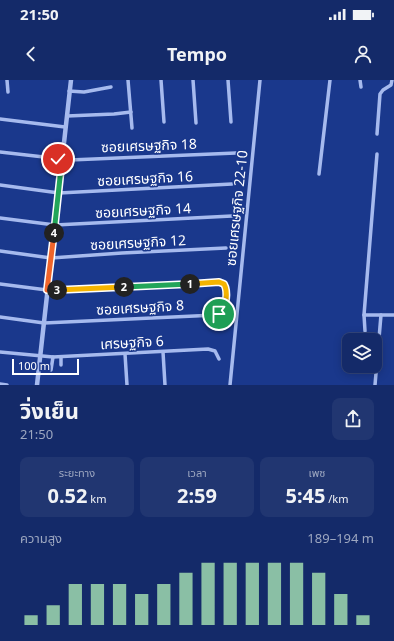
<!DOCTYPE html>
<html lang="th">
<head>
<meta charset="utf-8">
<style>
  :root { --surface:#142a69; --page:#213671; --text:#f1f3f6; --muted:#9da7c0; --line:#33467d; --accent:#8abfa5 }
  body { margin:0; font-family:"Noto Sans","Noto Sans Thai",sans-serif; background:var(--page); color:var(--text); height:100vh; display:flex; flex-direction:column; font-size:15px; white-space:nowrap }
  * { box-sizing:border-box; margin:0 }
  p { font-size:13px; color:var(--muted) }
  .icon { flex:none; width:22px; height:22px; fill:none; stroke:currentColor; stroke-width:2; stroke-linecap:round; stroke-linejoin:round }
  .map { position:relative; height:305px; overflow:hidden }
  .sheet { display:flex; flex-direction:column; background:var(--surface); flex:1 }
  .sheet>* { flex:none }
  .tools { position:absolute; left:342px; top:253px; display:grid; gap:8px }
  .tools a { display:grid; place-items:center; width:40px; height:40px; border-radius:8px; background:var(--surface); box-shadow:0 2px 10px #0003,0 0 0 1px var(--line); font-size:20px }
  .scale { position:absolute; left:12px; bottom:10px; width:67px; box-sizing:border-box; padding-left:4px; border:2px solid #fff; border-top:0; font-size:11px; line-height:14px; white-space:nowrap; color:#fff; -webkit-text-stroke:3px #1a388c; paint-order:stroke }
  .pin { position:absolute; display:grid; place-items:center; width:34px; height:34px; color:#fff; margin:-17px; border:2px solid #fff; border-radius:50%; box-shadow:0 1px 4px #0007 }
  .km { position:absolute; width:20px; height:20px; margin:-10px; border-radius:50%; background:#222; color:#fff; font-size:11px; line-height:20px; text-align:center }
  .round { display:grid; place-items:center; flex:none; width:42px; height:42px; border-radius:8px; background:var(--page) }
  .summary { display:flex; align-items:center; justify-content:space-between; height:68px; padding:0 20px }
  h1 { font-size:22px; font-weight:700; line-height:30px }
  .metrics { display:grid; grid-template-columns:repeat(3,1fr); gap:6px; height:68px; padding:4px 20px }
  .metrics div { display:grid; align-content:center; border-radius:8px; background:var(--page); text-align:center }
  .metrics b { font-size:20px; font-weight:700 }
  .metrics small { font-size:11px; font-weight:400 }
  .metrics p { font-size:11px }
  .chart { height:112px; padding:8px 20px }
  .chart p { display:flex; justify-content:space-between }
  .chart svg { width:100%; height:72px; margin-top:4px; stroke:var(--accent); stroke-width:6 }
  .status { display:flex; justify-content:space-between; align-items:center; height:28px; padding:0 20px; background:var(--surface); direction:ltr }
  .status svg { height:11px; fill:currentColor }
  header { display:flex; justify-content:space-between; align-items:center; height:52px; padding:0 20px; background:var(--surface); font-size:18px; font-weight:700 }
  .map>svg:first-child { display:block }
</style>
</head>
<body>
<div class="status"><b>21:50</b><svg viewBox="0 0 49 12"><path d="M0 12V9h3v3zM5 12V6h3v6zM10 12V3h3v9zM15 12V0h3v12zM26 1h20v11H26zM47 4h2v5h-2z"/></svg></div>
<header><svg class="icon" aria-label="back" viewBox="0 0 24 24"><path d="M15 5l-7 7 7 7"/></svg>Tempo<svg class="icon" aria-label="person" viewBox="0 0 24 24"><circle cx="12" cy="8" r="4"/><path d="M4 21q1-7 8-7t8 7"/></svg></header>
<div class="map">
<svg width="394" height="305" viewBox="0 0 394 305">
  <rect width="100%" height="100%" fill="#1a388c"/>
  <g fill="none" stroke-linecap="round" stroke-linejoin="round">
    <!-- minor -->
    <g stroke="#a6baee" stroke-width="3.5">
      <polyline points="7,0 8,12"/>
      <polyline points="128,0 132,48"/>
      <polyline points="161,0 164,42"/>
      <polyline points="193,0 196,43"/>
      <polyline points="228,0 231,42"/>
      <polyline points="360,0 361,7"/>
      <polyline points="69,11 84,12 111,7"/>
      <polyline points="67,36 114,34 131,32"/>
      <polyline points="0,39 65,47"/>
      <polyline points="377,54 380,14 383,10 391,5 392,0"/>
      <polyline points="0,72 70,80 236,73"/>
      <polyline points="377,74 364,235 381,235"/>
      <polyline points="319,94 330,0"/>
      <polyline points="0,105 59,113 232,104"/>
      <polyline points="0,138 55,145 232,136"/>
      <polyline points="0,171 51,178 122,173 226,168"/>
      <path d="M0 204 47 210 219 202 224 203C227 209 227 227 222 233 220 234 218 234 216 235L44 243 0 237"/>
      <polyline points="364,235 365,251"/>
      <polyline points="0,272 53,277 208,269 215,271 219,279"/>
      <polyline points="163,272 165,305"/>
      <polyline points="125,274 127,305"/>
      <polyline points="61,285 61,277"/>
      <polyline points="51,290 53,277"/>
      <polyline points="0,304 7,305"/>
      <polyline points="230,305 260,0"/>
      <polyline points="375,305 381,235 394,235"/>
    </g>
    <!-- tertiary -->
    <polyline stroke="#a6baee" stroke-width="4.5" points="37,305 71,0"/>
  </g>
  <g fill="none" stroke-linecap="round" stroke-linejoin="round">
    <!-- split-1 casing -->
    <g stroke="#fff" stroke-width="8">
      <path id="split-1" d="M190 204 219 202 224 204C228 211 227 229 219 234"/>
    </g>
    <!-- split-2 casing -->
    <g stroke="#fff" stroke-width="8">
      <polyline id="split-2" points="124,207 190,204"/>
    </g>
    <!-- split-3 casing -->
    <g stroke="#fff" stroke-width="8">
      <polyline id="split-3" points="57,210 124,207"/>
    </g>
    <!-- split-4 casing -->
    <g stroke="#fff" stroke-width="8">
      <polyline id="split-4" points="54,153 47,210 57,210"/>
    </g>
    <!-- split-5 casing -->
    <g stroke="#fff" stroke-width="8">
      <polyline id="split-5" points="54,153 62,79 58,79"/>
    </g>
    <!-- split-1 -->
    <use href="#split-1" stroke="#f5b400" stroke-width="5"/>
    <!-- split-2 -->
    <use href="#split-2" stroke="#22a559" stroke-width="5"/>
    <!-- split-3 -->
    <use href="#split-3" stroke="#f5b400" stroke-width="5"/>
    <!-- split-4 -->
    <use href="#split-4" stroke="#f0652b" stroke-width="5"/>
    <!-- split-5 -->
    <use href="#split-5" stroke="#22a559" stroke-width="5"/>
  </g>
  <g text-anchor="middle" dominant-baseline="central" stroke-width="3" stroke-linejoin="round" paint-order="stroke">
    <!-- street labels -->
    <g font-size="14" fill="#fff" stroke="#1a388c">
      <text transform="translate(149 65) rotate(-2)">ซอยเศรษฐกิจ 18</text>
      <text transform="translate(145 98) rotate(-3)">ซอยเศรษฐกิจ 16</text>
      <text transform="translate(236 128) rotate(-84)">ซอยเศรษฐกิจ 22-10</text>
      <text transform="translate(143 130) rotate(-3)">ซอยเศรษฐกิจ 14</text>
      <text transform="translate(138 162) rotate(-3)">ซอยเศรษฐกิจ 12</text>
      <text transform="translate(140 227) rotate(-3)">ซอยเศรษฐกิจ 8</text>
      <text transform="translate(132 262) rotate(-3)">เศรษฐกิจ 6</text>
    </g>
  </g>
</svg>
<div class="tools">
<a><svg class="icon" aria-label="layers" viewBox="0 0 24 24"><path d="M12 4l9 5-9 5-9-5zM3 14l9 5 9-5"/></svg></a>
</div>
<div class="scale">100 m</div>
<div class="pin" style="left:219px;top:234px;background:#1e9e55"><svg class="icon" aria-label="arrive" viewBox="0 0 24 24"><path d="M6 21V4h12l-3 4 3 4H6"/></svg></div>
<div class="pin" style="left:58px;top:79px;background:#d93025"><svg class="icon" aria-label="check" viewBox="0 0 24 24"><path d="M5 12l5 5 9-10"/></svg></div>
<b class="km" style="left:190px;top:204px">1</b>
<b class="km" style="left:124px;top:207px">2</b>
<b class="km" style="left:57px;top:210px">3</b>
<b class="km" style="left:54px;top:153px">4</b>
</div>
<section class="sheet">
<div class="summary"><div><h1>วิ่งเย็น</h1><p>21:50</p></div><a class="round"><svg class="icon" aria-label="share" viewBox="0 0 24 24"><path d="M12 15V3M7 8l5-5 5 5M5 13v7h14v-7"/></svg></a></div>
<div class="metrics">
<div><p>ระยะทาง</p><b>0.52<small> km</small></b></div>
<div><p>เวลา</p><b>2:59</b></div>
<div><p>เพซ</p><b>5:45<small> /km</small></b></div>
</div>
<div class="chart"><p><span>ความสูง</span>189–194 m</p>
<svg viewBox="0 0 160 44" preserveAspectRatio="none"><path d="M5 44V38M15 44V32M25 44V19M35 44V19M45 44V19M55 44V25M65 44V19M75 44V12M85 44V6M95 44V6M105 44V6M115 44V6M125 44V6M135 44V12M145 44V25M155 44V38"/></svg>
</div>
</section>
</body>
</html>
